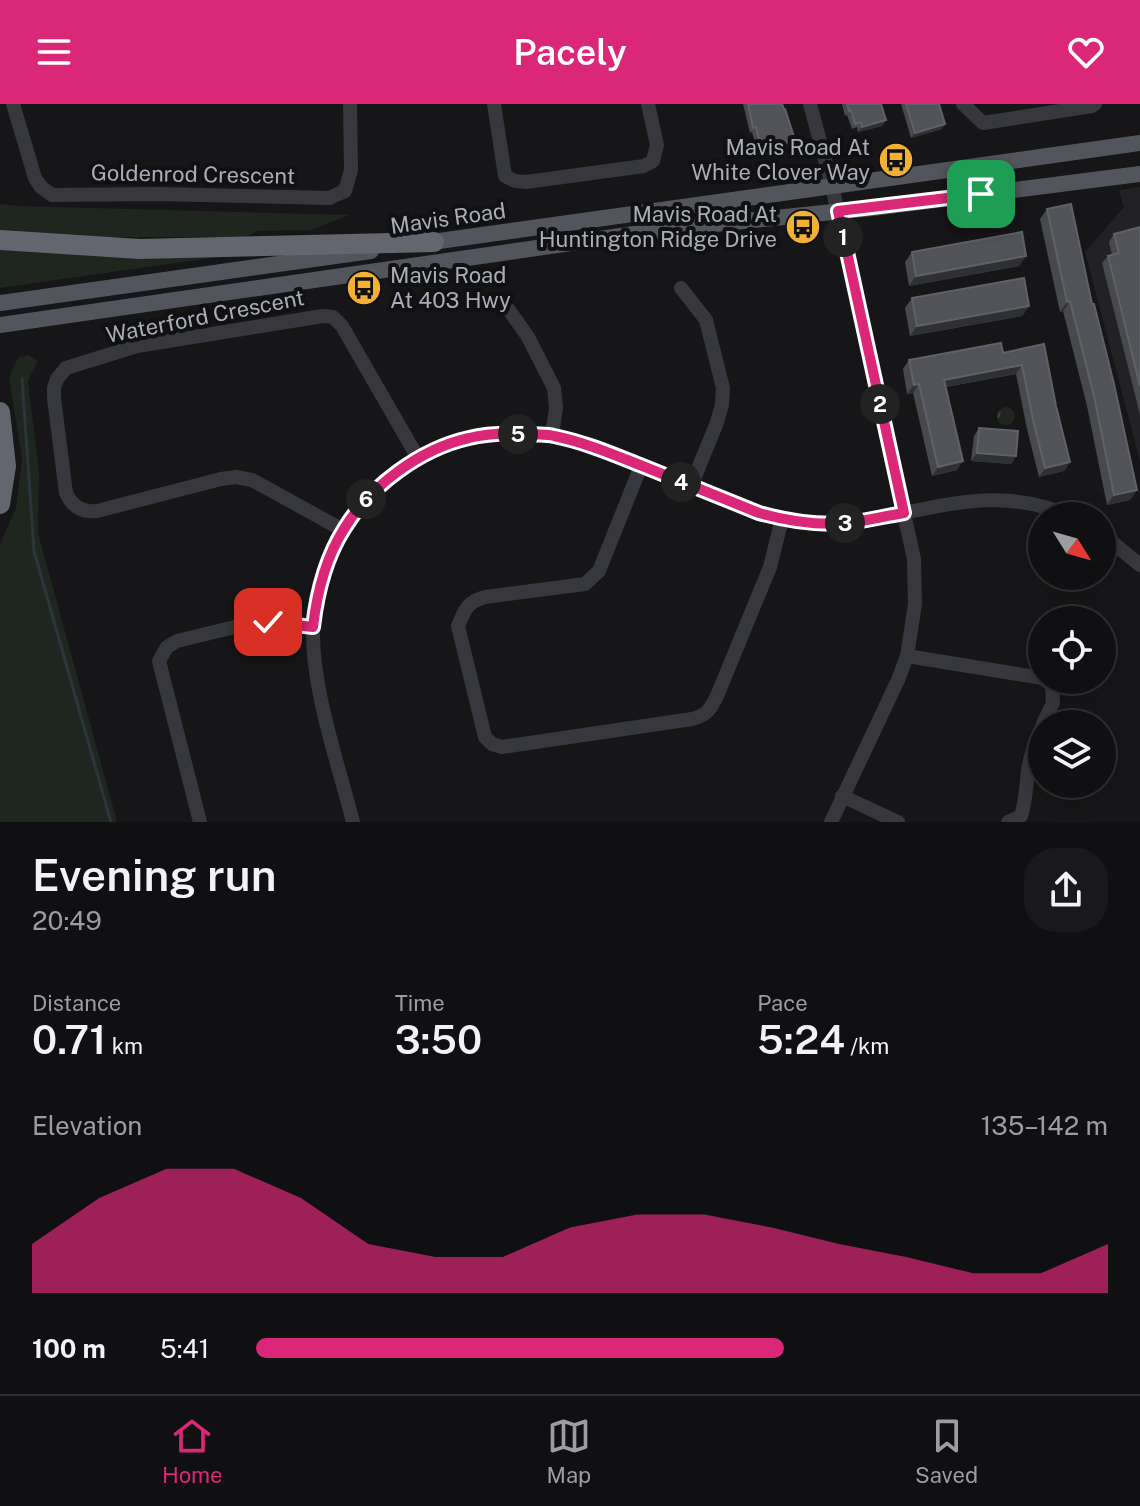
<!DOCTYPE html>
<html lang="en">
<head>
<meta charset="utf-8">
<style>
  :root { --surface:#101012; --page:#19191b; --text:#f1f3f6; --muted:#9c9d9f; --line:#303032; --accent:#db2777 }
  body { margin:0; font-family:"Public Sans",sans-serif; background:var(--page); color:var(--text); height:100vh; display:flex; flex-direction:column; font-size:30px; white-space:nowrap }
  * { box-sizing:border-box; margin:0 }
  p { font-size:26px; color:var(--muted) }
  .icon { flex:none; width:44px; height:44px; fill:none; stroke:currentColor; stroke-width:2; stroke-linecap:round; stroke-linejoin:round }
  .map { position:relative; height:718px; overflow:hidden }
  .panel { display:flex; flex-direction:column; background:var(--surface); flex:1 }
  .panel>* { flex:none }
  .needle { width:52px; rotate:127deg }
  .controls { position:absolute; left:1028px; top:398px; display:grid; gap:16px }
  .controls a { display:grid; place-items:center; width:88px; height:88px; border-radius:50%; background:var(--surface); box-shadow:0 4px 20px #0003,0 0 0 2px var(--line); font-size:40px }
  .pin { position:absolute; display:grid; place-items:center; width:68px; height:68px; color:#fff; margin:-34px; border-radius:16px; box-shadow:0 4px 12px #0006 }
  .km { position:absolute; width:40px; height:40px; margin:-20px; border-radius:50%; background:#222; color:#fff; font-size:22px; line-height:40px; text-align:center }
  .round { display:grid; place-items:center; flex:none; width:84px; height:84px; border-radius:32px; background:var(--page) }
  .overview { display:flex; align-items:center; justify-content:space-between; height:136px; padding:0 32px }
  h1 { font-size:44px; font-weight:600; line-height:60px }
  .metrics { display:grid; grid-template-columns:repeat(3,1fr); gap:12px; height:136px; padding:8px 32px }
  .metrics div { display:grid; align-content:center }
  .metrics b { font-size:40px; font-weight:600 }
  .metrics small { font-size:22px; font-weight:400 }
  .metrics p { font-size:22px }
  .chart { height:224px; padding:16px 32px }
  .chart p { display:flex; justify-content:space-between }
  .chart svg { width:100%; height:144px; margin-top:8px; fill:var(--accent); opacity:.7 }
  ul { padding:0 32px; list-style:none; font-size:26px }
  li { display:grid; grid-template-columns:128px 96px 1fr; align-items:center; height:60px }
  li i { height:20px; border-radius:10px; background:var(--accent) }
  header { display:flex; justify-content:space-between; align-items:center; height:104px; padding:0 32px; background:var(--accent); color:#fff; font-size:36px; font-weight:600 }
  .tab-bar { display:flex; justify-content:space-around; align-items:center; height:112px; border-top:2px solid var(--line); background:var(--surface); font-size:22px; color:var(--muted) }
  .tab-bar a { display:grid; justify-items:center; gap:4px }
  .tab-bar .selected { color:var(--accent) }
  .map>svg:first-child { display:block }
</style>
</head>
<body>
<header><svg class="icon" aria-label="menu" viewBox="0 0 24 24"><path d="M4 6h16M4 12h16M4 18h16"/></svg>Pacely<svg class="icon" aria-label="heart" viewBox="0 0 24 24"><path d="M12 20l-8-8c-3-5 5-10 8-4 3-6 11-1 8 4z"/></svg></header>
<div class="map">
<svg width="1140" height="718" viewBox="0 0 1140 718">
  <defs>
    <pattern id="park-tufts" width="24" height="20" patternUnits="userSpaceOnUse" patternTransform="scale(2)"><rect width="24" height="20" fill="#1e261f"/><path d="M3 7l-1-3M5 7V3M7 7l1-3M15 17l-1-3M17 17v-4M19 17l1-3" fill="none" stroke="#3c433d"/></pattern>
  </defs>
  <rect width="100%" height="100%" fill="#161618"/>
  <!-- built -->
  <polygon fill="#222225" points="1140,83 1140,357 1085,148 1124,103 1119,86"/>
  <!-- green -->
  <g fill="#1e261f">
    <polygon points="0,100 18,102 349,111 311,126 257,127 246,133 56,133 0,127"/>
    <polygon points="0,142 224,152 0,184"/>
    <polygon points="28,251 38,257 28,277 39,368 38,429 117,718 0,718 0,440 16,404 22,355 9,273 18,254"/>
  </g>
  <!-- park -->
  <circle fill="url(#park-tufts)" cx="1006" cy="312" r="9"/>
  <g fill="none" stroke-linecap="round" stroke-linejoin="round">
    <!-- stream -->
    <polyline stroke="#2c353c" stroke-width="3" points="22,275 34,447 111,718"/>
    <!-- minor -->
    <g stroke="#37383d" stroke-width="14">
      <polyline points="13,0 35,74 41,83 52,91 156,90 329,94 345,87 351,66 350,0"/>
      <polyline points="494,0 505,72 515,77 526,78 644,62 653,57 657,41 648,0"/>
      <polyline points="810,0 832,82 914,455 915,500 907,552 898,576 831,718"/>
      <polyline points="963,0 983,19 1092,2 1095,0"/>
      <polyline points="681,184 706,216 723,284 722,301 716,321 691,382"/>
      <polyline points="509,206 528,233 554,284 556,304 552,331"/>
      <path d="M641 362 599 467 585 480 485 493C467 498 465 505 458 522L485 633 492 640 502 643 692 615C707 611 710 606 717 592L770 463 782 415"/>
      <path d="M343 426 252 376 236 373 221 375 97 407C82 409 72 402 66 389L54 294V284L57 275 66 264 137 242 323 212 333 213 342 222 418 354"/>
      <polyline points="1102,430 1140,461"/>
      <polyline points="907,552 1042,574"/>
      <polyline points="1043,620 1053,599 1052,581 1045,576"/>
      <polyline points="842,692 898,718"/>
      <polyline points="200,718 159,557 167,543 177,537 247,520 268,518 313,523"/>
      <path d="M353 718C338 659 311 583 313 522 316 437 385 352 470 334 487 330 506 329 524 330 534 330 545 330 554 332 586 339 616 352 646 364 684 379 722 394 759 409 788 417 816 421 845 419 859 418 874 414 888 412 955 399 1004 384 1071 412"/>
      <path d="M1008 718 1021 712C1026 697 1026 682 1028 667 1030 651 1036 637 1042 623"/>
    </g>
    <!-- major -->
    <g stroke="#53555c" stroke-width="16">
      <polyline points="425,139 1140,39"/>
      <polyline points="0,199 371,147"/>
      <polyline points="0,221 676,124 872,104 1140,70"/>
    </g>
    <!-- highway -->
    <g stroke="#63666e" stroke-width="20">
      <polyline points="0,136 140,145 434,138"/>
      <polyline points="0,308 6,362 0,400"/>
    </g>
  </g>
  <!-- wall -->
  <g fill="#47494d">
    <polygon points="743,0 782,0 794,33 786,43 766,48 766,47 759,49 758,45 757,45 752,28 750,29"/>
    <polygon points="842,0 881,0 886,16 882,22 858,28 857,23 852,25 847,11 845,12"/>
    <polygon points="901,0 939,0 942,25 911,34"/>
    <polygon points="1047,105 1092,200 1137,386 1130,396 1107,401 1087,302 1063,207 1060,208 1040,115"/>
    <polygon points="1140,123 1140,311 1102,159 1108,152 1112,151 1109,138 1114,130"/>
    <polygon points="912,148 1026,152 1019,162 909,182 905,158"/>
    <polygon points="912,194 1029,202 1022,212 910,232 905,204"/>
    <polygon points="1044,240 1056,302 1070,358 1064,367 1039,373 1027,325 1016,270 946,283 957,366 932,372 913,289 907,290 903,265 909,256 1003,249"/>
    <polygon points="979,324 1016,352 1011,360 971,357 974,332"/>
  </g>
  <!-- shaded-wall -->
  <g fill="#2f3033">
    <polygon points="886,16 882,22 858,28 862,23"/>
    <polygon points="945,20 942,25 911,34 915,29"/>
    <polygon points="794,33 786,43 766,48 770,43"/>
    <polygon points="769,42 766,47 759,49 763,43"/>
    <polygon points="1026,152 1019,162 909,182 916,172"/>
    <polygon points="1070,197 1063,207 1060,208 1067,198"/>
    <polygon points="1029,202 1022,212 910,232 917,222"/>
    <polygon points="1022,261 1016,270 938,284 944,276"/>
    <polygon points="919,280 913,289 907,290 914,281"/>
    <polygon points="977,349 1016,352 1011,360 971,357"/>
    <polygon points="963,357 957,366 932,372 938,363"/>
    <polygon points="1070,358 1064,367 1039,373 1045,364"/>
    <polygon points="1137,386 1130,396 1107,401 1114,391"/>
  </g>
  <!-- building -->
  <g fill="#525359" stroke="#5f6168" stroke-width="2">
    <polygon points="748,0 782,0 784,5 785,5 794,33 789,34 790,38 770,43 769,42 763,43 762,40 760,40 756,23 753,24"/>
    <polygon points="847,0 881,0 886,16 862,23 861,18 855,20 851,6 849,7"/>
    <polygon points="906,0 939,0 945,20 915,29"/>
    <polygon points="1071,100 1092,200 1094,200 1114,280 1137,386 1114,391 1094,292 1070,197 1067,198 1047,105"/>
    <polygon points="1140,123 1140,282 1108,152 1119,149 1114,130"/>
    <polygon points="1022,128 1026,152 916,172 912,148"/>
    <polygon points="1024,174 1029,202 917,222 912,194"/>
    <polygon points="1001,239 1003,249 1044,240 1056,302 1070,358 1045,364 1033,316 1022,261 944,276 963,357 938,363 919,280 914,281 909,256"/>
    <polygon points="979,324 1018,327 1016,352 977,349"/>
  </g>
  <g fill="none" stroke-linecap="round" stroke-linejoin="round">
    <!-- route casing -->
    <g stroke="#fff" stroke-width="16">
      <path id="route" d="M268 518 313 523C317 488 325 455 344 425 370 382 420 345 469 334 489 329 509 329 530 330 538 331 546 330 554 332 584 338 612 350 640 361 680 377 720 393 759 409 788 417 817 422 847 419 866 417 885 412 904 409L838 107 981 90"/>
    </g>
    <!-- route -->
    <use href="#route" stroke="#db2777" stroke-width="10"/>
  </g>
  <!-- icons -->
  <defs>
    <g id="bus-disc" transform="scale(1.8)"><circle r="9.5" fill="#f2b134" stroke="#111113"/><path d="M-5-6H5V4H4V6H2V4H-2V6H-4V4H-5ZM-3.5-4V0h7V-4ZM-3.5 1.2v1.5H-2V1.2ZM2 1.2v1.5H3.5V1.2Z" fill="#111"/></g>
  </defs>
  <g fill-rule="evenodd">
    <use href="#bus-disc" x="896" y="56"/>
    <use href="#bus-disc" x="803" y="123"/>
    <use href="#bus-disc" x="364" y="184"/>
  </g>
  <g text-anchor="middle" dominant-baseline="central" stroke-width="8" stroke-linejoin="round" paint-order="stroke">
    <!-- poi labels -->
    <g font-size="22" fill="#a8adb8" stroke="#111113" text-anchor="end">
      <text x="870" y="43">Mavis Road At<tspan x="870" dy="25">White Clover Way</tspan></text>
      <text x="777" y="110">Mavis Road At<tspan x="777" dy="25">Huntington Ridge Drive</tspan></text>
      <text x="390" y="171" text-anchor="start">Mavis Road<tspan x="390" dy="25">At 403 Hwy</tspan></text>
    </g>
    <!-- street labels -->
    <g font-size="22" fill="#a8adb8" stroke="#111113">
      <text transform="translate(193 70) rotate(1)">Goldenrod Crescent</text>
      <text transform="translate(448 114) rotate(-8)">Mavis Road</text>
      <text transform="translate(205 212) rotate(-11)">Waterford Crescent</text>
    </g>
  </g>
</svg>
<div class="controls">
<a><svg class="needle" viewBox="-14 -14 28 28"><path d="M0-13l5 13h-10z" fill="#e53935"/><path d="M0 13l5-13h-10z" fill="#9c9d9f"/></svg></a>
<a><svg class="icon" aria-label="locate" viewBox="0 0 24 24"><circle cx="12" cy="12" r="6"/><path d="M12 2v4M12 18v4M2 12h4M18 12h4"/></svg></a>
<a><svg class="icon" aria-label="layers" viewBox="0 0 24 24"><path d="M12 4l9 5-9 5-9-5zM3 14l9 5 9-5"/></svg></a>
</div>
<div class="pin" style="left:981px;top:90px;background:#1e9e55"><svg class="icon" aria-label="arrive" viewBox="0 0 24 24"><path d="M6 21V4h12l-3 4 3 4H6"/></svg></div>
<div class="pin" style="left:268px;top:518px;background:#d93025"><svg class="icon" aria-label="check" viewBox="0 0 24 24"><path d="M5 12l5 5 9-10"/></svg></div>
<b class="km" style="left:843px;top:133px">1</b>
<b class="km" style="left:880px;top:300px">2</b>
<b class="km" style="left:845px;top:419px">3</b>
<b class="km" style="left:681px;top:378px">4</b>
<b class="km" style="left:518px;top:330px">5</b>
<b class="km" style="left:366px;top:395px">6</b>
</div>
<section class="panel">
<div class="overview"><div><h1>Evening run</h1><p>20:49</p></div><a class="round"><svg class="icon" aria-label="share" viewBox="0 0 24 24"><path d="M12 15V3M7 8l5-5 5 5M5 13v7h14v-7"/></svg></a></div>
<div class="metrics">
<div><p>Distance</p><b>0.71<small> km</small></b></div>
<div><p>Time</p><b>3:50</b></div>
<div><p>Pace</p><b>5:24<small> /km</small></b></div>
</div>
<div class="chart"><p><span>Elevation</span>135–142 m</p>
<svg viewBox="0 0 160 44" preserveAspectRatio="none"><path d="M0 44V29L10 15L20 6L30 6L40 15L50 29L60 33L70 33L80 24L90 20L100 20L110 24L120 29L130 33L140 38L150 38L160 29V44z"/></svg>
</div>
<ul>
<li><b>100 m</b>5:41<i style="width:62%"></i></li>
</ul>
</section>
<nav class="tab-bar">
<a class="selected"><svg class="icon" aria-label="home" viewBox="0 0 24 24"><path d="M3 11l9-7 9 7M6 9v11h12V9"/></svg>Home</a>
<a><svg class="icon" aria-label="map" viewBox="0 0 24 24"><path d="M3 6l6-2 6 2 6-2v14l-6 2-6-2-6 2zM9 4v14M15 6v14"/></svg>Map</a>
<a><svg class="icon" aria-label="saved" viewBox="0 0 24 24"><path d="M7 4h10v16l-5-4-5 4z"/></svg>Saved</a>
</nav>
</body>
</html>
